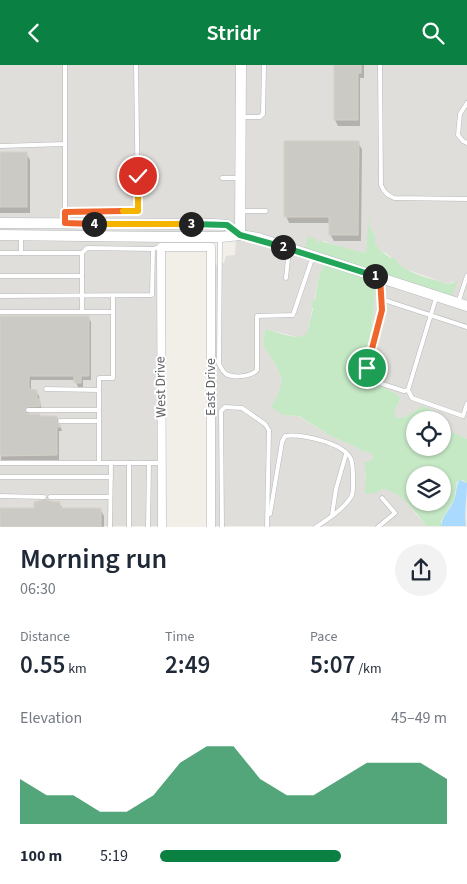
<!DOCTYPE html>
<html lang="en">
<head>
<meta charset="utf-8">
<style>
  :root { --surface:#fff; --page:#f2f2f3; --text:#1f2937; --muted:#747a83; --accent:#0b8043 }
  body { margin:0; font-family:"Source Sans 3",sans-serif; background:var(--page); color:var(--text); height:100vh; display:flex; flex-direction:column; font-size:19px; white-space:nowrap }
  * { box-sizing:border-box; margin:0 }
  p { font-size:16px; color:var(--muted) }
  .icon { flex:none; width:28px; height:28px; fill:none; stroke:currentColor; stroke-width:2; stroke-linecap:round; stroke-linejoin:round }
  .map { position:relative; height:462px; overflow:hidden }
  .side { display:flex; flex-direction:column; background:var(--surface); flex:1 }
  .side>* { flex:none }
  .controls { position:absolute; left:406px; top:346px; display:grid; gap:10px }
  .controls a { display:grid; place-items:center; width:45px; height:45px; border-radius:50%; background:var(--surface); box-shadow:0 1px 4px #0004; font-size:25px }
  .pin { position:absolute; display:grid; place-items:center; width:42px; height:42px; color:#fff; margin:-21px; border:2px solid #fff; border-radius:50%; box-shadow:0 1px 5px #0007 }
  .km { position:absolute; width:25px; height:25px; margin:-12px; border-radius:50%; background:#222; color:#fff; font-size:14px; line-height:25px; text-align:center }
  .round { display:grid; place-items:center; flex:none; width:52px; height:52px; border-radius:26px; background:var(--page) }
  .head { display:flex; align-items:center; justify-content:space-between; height:85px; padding:0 20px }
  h1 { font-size:28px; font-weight:600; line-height:38px }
  .figures { display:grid; grid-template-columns:repeat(3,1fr); gap:8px; height:85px; padding:5px 20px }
  .figures div { display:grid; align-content:center }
  .figures b { font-size:25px; font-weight:600 }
  .figures small { font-size:14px; font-weight:400 }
  .figures p { font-size:14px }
  .chart { height:140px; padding:10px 20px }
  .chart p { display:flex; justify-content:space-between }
  .chart svg { width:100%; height:90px; margin-top:5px; fill:var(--accent); opacity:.7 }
  ul { padding:0 20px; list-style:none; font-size:16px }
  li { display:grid; grid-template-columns:80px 60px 1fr; align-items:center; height:38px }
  li i { height:12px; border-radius:6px; background:var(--accent) }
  header { display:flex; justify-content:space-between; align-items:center; height:65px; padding:0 20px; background:var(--accent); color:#fff; font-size:22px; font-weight:600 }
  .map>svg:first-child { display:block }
</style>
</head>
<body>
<header><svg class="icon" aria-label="back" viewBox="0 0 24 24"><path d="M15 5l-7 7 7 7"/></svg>Stridr<svg class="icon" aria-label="search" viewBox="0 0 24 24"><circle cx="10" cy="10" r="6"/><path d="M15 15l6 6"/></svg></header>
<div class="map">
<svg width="467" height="462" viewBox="0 0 467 462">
  <rect width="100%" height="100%" fill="#f1efe8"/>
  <!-- industrial -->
  <polygon fill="#e0deda" points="0,0 467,0 467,374 444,364 444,359 442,355 440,355 438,348 421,342 404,353 395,352 395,345 400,334 397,329 365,314 368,286 372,282 371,264 372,262 375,229 380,215 450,237 454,217 445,219 440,216 402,203 387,189 380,185 375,177 375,170 370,163 369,155 366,185 365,188 341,182 324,176 317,180 312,172 325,196 319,211 307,269 304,271 297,272 278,267 265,265 263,280 278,304 282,316 276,333 283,350 298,351 331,371 356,382 361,386 371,388 373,391 372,395 365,401 367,404 365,410 372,428 376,428 382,424 389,425 403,433 426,461 214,461 212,201 224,198 226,191 235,190 236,174 161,174 162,461 0,461"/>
  <!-- green -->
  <path fill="#c5e8c5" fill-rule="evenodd" d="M369 150 370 163 375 170V177L380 185 390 193H395C398 205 429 214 440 216L445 219 454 218 458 215 450 237 380 215 375 229 372 262 370 270 372 282 368 286 365 314 397 329 400 334 395 345V352L404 353 422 341 438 348 440 355H415V382H442L443 357 445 359V364L467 374V418L463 415 457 417 454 435 441 456V461H426C415 446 401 426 382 424L376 428 365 429C365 418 367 407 364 398L372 395 373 391 371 388 361 386 356 382 331 371 299 351 283 350 271 342 276 333 282 316 278 304 263 280 265 265C278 265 296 278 307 268L313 244 311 238 315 234 319 211 325 196 304 187 308 171 317 175V179L320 176 365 188 366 185ZM415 410H442V438H415Z"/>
  <!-- water -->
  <path fill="#aadaff" d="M460 415 467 418C467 432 464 448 466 461H441C442 451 451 444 454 435 457 428 455 421 460 415Z"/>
  <!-- shadow -->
  <g fill="#0003">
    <polygon points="335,0 364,0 364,13 360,13 360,61 338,61 335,55"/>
    <polygon points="358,78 362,84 361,176 334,176 330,169 330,158 289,158 286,151"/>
    <polygon points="0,88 26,88 30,95 30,148 0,148"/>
    <polygon points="88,252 91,257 91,315 83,315 83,322 78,322 75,315 31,315 31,326 36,326 39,331 42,346 29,346 28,350 40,352 57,352 62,366 59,366 59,395 1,395 0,253"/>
    <polygon points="59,438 63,444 100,444 104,451 104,462 0,462 0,444 35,444"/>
  </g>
  <!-- building -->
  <g fill="#cccac5" stroke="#d6d1c6">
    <polygon points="334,0 361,0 361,8 358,8 358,55 334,55"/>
    <polygon points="284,76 359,76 358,170 329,170 329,152 284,152"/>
    <rect x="0" y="87" width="27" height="55"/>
    <polygon points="0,251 89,251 89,311 81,311 81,318 74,318 74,311 29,311 29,324 37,325 37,334 40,334 40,341 27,342 25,346 28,349 40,349 40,351 57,351 57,357 60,360 60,362 57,362 57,390 0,391"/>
    <polygon points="47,434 50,436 60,437 60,443 101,443 101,462 0,462 0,443 34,443 34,437"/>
  </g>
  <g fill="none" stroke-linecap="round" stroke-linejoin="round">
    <!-- lane casing -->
    <g stroke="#b5b8bc" stroke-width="5">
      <g id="lane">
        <path d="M380 0 381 120C384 127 387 130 394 133L467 134"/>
        <polyline points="467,38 460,49 458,70 463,76 467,78"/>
        <polyline points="241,52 260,52 263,49 264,0"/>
        <polyline points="65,79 65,0"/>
        <polyline points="0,81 65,79 65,147 138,146 136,0"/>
        <polyline points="222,113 240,113"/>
        <polyline points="240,146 266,146"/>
        <path d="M220 174 219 299C221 303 222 306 226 309 233 313 251 312 257 305V251L293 250 313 191"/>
        <polyline points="0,188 82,188 87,183 153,184 161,182"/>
        <polyline points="21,188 21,170"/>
        <polyline points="0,211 82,211"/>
        <polyline points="286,213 289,184"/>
        <polyline points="380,214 382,245 367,303 366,310 370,315 404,326 408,325 436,233"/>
        <polyline points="0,231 152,230 153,184"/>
        <polyline points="113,231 113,313 99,313 99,398 162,398"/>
        <polyline points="381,234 467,262"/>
        <polyline points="458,238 467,211"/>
        <polyline points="0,247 113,247"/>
        <polyline points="82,247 82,188"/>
        <polyline points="46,324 99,325"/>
        <polyline points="408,325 412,333 463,351 467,339"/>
        <polyline points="28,345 99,345"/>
        <polyline points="60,356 99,356"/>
        <polyline points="0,398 99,398"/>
        <polyline points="0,412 111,412"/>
        <polyline points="0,431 44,432"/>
        <polyline points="50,432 110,432"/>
        <path d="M270 449 282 377 285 371C301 369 343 377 351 394 353 400 353 408 353 413 353 420 354 427 351 432 344 444 327 455 316 462"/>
        <polyline points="332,450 336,424 346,389"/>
        <polyline points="110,462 111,398"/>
        <polyline points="129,462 129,398"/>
        <polyline points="148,462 149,398"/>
        <polyline points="222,462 221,346 225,342 242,343 265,359 269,365 267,462"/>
        <polyline points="378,462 395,448 382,433"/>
      </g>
    </g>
    <!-- street casing -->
    <g stroke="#b5b8bc" stroke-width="9">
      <polyline id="street" points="162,462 161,182 211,182 211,462"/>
    </g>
    <!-- secondary casing -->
    <g stroke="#b6babf" stroke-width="11">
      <g id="secondary">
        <polyline points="0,158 214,159 227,160 240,170"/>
        <polyline points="0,170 167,172 221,172 240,170 258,173 467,241"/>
        <polyline points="240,170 241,0"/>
      </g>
    </g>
    <!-- lane -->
    <use href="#lane" stroke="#fff" stroke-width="4"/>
    <!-- street -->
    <use href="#street" stroke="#fff" stroke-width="8"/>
    <!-- secondary -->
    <use href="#secondary" stroke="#fff" stroke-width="10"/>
  </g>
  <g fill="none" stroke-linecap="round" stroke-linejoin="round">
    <!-- split-1 casing -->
    <g stroke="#fff" stroke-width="10">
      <polyline id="split-1" points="367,303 382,245 380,212 375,211"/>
    </g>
    <!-- split-2 casing -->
    <g stroke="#fff" stroke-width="10">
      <polyline id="split-2" points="283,182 375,211"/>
    </g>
    <!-- split-3 casing -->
    <g stroke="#fff" stroke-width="10">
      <polyline id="split-3" points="191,159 227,160 240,170 283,182"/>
    </g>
    <!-- split-4 casing -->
    <g stroke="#fff" stroke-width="10">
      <polyline id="split-4" points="94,159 191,159"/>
    </g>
    <!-- split-5 casing -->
    <g stroke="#fff" stroke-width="10">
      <polyline id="split-5" points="94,159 65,158 65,147 123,146"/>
    </g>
    <!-- split-6 casing -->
    <g stroke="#fff" stroke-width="10">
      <polyline id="split-6" points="123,146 138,146 138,111"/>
    </g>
    <!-- split-1 -->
    <use href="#split-1" stroke="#f0652b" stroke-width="6"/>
    <!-- split-2 -->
    <use href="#split-2" stroke="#22a559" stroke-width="6"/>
    <!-- split-3 -->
    <use href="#split-3" stroke="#22a559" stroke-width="6"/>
    <!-- split-4 -->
    <use href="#split-4" stroke="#f5b400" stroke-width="6"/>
    <!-- split-5 -->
    <use href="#split-5" stroke="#f0652b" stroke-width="6"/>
    <!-- split-6 -->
    <use href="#split-6" stroke="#f5b400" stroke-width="6"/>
  </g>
  <g text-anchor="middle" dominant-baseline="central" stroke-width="4" stroke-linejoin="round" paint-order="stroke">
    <!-- street labels -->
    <g font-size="14" fill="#5f6368" stroke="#fff">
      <text transform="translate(161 322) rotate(-91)">West Drive</text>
      <text transform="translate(211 322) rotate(-90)">East Drive</text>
    </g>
  </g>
</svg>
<div class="controls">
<a><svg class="icon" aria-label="locate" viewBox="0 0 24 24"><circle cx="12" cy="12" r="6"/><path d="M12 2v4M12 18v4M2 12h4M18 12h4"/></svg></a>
<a><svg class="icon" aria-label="layers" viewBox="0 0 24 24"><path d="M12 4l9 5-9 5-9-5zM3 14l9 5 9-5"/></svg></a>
</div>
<div class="pin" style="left:367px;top:303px;background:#1e9e55"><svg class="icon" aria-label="arrive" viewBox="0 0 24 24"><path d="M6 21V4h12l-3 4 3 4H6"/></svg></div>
<div class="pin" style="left:138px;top:111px;background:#d93025"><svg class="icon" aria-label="check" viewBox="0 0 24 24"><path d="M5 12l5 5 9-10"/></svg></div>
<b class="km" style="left:375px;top:211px">1</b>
<b class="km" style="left:283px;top:182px">2</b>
<b class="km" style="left:191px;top:159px">3</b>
<b class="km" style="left:94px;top:159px">4</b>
</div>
<section class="side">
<div class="head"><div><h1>Morning run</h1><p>06:30</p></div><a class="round"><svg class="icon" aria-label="share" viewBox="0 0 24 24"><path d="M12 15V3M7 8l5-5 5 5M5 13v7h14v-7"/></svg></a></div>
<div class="figures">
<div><p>Distance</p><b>0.55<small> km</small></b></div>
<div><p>Time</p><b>2:49</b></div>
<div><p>Pace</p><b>5:07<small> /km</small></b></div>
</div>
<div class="chart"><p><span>Elevation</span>45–49 m</p>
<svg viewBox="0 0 160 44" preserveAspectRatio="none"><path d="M0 44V22L10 30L20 30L30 38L40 38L50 30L60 14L70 6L80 6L90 22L100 30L110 30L120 22L130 14L140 14L150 14L160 22V44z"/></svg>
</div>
<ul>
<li><b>100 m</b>5:19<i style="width:63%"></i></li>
</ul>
</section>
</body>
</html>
